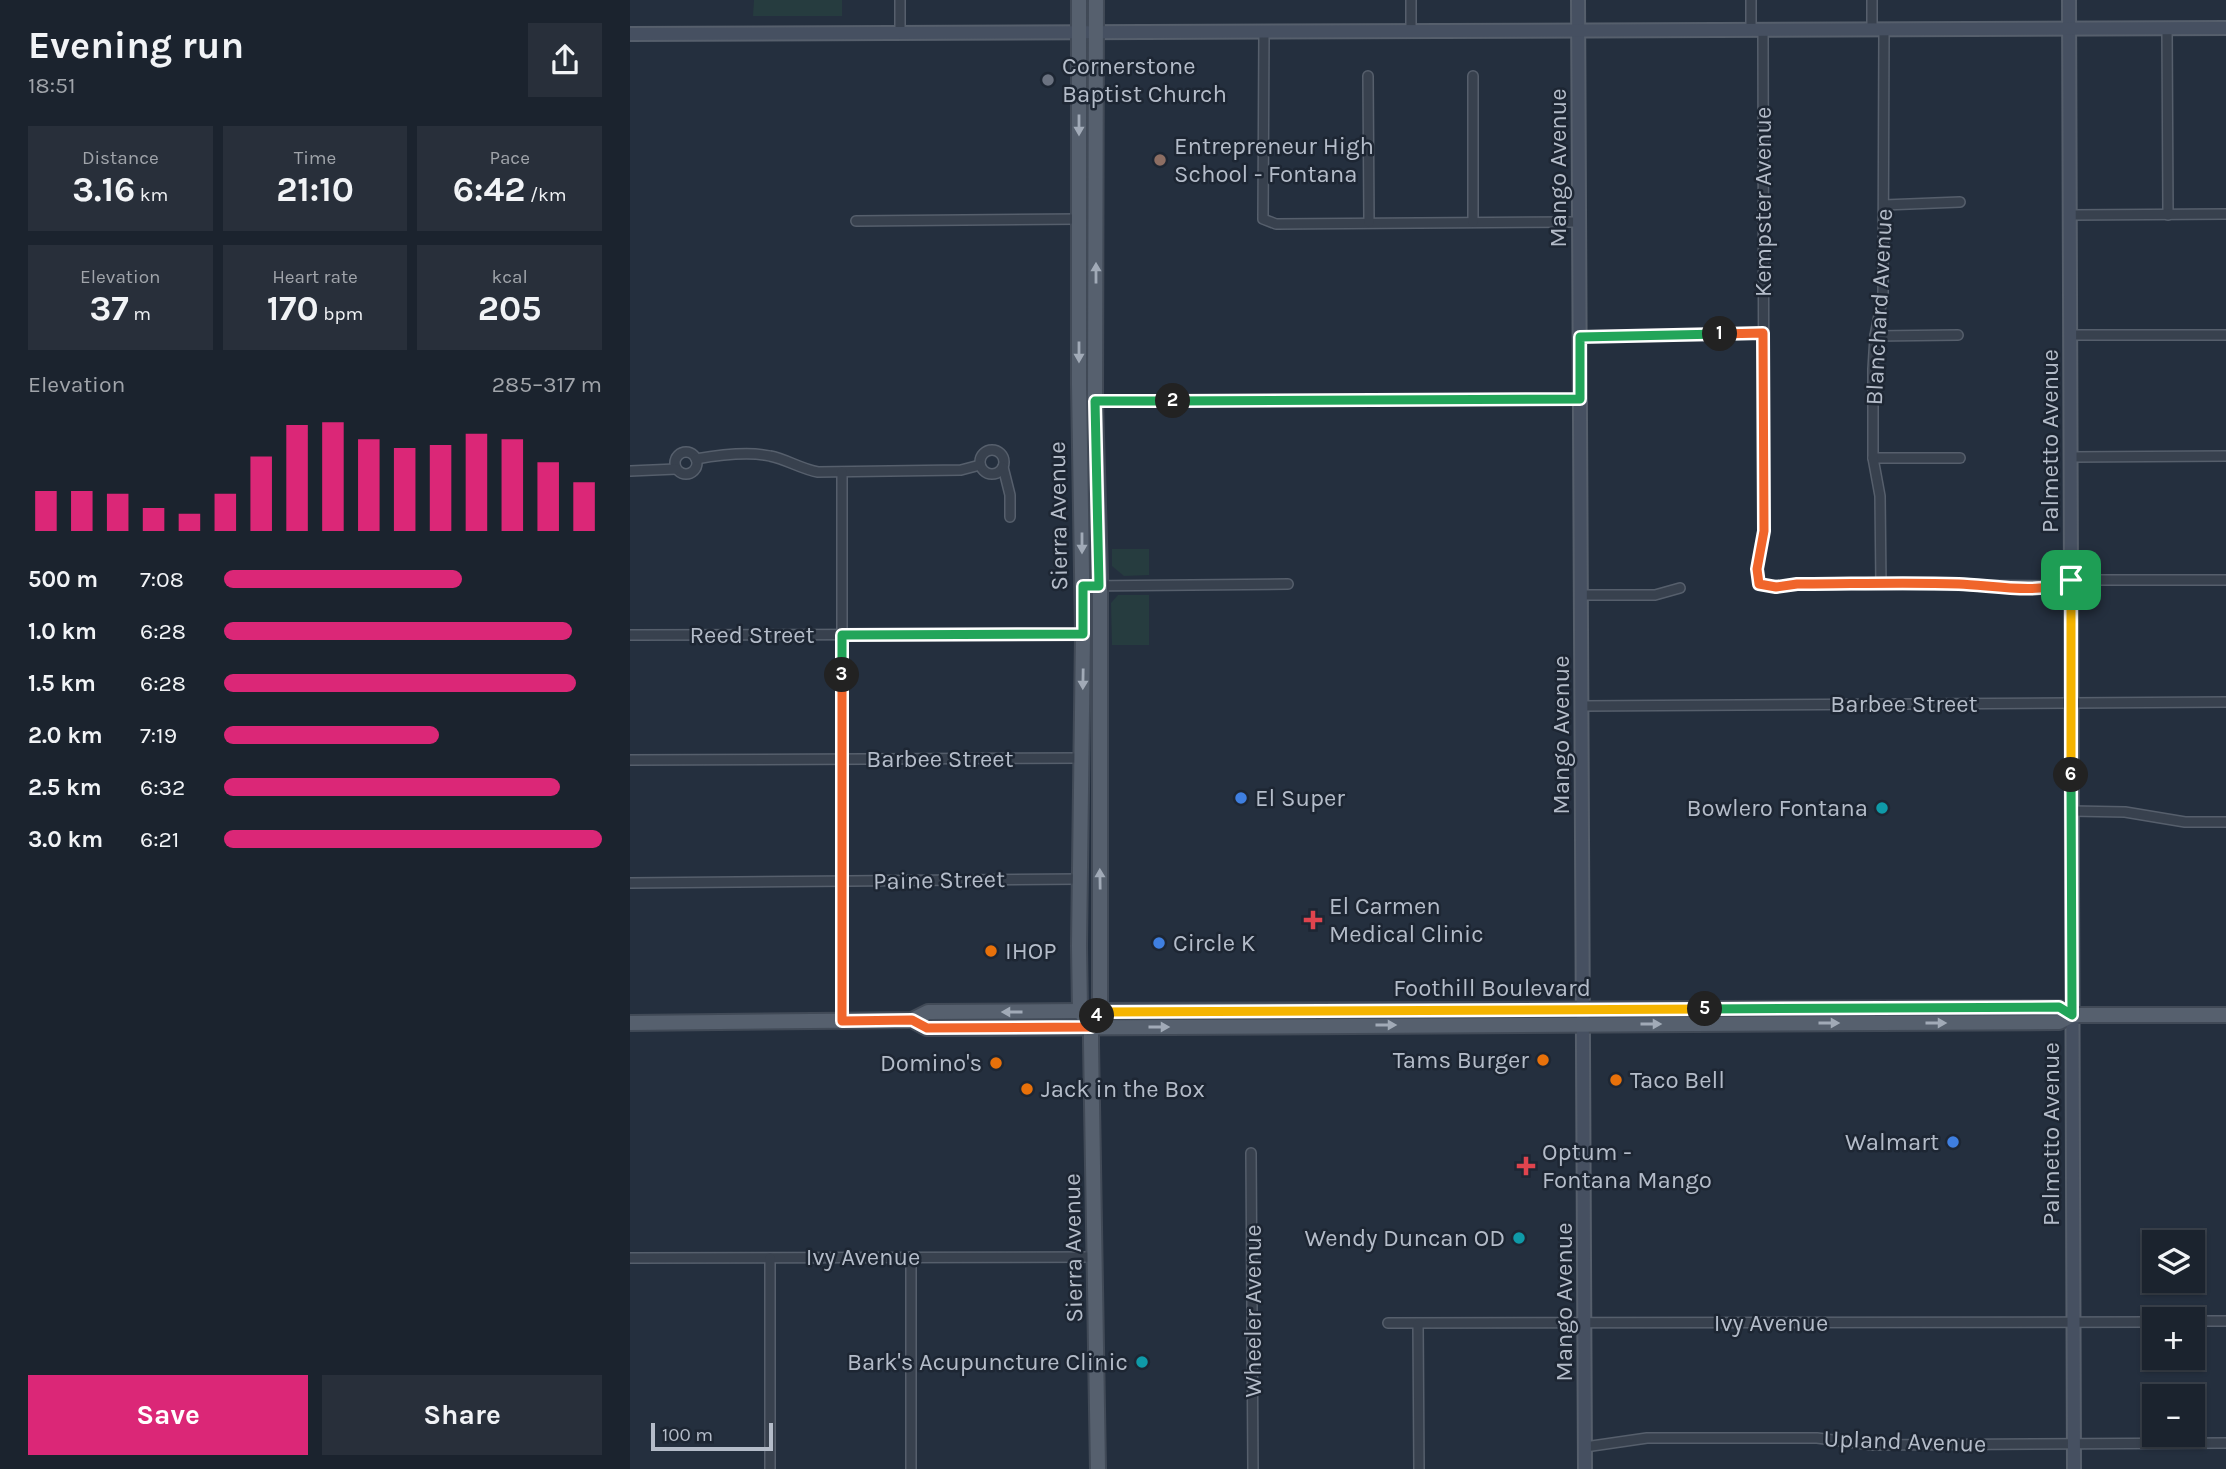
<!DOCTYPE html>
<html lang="en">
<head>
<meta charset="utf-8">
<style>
  :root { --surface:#1b232e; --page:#282f3a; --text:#f1f3f6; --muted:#a0a4aa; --line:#39404a; --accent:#db2777 }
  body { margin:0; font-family:Karla,sans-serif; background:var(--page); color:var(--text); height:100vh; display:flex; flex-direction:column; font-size:26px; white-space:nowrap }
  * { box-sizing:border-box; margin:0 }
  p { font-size:23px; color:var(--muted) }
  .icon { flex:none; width:38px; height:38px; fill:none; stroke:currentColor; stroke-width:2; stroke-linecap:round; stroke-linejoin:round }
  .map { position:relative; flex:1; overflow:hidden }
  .side { display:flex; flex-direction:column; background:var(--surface); width:630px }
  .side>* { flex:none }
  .buttons { position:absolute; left:1512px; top:1230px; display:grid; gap:14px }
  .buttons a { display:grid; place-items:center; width:63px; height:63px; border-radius:0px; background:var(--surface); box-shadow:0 2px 5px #0004,0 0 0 2px var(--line); font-size:35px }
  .scale { position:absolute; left:21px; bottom:18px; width:122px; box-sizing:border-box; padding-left:7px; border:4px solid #b4bcc9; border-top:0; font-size:19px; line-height:24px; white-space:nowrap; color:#b4bcc9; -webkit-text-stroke:5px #1d2633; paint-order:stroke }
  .pin { position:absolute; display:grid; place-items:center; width:60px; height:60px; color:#fff; margin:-30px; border-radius:14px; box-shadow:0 4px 10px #0006 }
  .km { position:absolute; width:35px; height:35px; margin:-18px; border-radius:50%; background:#222; color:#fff; font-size:19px; line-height:35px; text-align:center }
  .round { display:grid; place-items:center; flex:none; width:74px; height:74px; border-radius:0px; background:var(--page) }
  .head { display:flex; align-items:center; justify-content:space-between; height:119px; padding:0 28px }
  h1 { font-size:38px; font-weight:700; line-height:52px }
  .metrics { display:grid; grid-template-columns:repeat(3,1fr); gap:10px; height:119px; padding:7px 28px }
  .metrics div { display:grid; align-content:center; border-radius:0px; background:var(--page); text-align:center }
  .metrics b { font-size:35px; font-weight:700 }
  .metrics small { font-size:19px; font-weight:400 }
  .metrics p { font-size:19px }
  .chart { height:196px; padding:14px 28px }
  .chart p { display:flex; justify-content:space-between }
  .chart svg { width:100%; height:126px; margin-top:7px; stroke:var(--accent); stroke-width:6 }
  .action { display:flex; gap:14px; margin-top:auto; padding:14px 28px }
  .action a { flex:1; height:80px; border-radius:0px; background:var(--accent); color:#fff; font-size:28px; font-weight:700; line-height:80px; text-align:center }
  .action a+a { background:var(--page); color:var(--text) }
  ul { padding:0 28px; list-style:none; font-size:23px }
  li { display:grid; grid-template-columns:112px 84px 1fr; align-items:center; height:52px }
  li i { height:18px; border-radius:9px; background:var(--accent) }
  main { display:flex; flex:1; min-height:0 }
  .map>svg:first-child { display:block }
</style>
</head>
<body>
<main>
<section class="side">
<div class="head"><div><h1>Evening run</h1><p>18:51</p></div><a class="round"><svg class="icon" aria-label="share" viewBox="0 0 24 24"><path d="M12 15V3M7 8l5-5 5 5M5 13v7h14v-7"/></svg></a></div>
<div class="metrics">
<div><p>Distance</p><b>3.16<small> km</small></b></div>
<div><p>Time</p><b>21:10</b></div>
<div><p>Pace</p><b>6:42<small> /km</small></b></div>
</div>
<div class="metrics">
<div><p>Elevation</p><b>37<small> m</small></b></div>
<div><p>Heart rate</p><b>170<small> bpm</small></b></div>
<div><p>kcal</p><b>205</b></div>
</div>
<div class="chart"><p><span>Elevation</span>285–317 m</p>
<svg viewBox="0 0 160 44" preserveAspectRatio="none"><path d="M5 44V30M15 44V30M25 44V31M35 44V36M45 44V38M55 44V31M65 44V18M75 44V7M85 44V6M95 44V12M105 44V15M115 44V14M125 44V10M135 44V12M145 44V20M155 44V27"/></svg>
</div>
<ul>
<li><b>500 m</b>7:08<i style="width:63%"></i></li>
<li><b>1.0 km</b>6:28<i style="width:92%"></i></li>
<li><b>1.5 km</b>6:28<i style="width:93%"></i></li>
<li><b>2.0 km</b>7:19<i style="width:57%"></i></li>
<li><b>2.5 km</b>6:32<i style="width:89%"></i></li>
<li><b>3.0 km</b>6:21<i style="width:100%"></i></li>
</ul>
<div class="action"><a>Save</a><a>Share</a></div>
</section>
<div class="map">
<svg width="1596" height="1469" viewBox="0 0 1596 1469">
  <rect width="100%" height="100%" fill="#242f3e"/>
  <!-- green -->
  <g fill="#263c3f">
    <polygon points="124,0 212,0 212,16 123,16"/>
    <polygon points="482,549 519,549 519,575 494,576 482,566"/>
    <polygon points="488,595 519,595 519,645 482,645 481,603"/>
  </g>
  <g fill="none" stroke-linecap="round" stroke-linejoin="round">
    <!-- street casing -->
    <g stroke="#565f6c" stroke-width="12">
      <g id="street">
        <polyline points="781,0 781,31"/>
        <polyline points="1121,0 1121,30"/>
        <polyline points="1537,29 1538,215"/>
        <polyline points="1133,30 1134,531 1127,569 1129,584 1146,587 1167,584 1429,586 1441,580 1596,580"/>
        <polyline points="1242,30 1242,0"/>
        <polyline points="634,32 633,219 646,224 949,222"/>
        <polyline points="270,34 270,0"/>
        <polyline points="738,76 739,222"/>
        <polyline points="843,76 843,222"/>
        <polyline points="1254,205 1330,202"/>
        <polyline points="1440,215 1596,214"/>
        <polyline points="226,221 449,219"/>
        <polyline points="1440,335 1596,335"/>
        <polyline points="1245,336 1328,335"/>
        <polyline points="950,337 1133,333"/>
        <polyline points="465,401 950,399"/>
        <circle cx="362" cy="462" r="12"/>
        <circle cx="56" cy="463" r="11"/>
        <polyline points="1441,457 1596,456"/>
        <polyline points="1243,458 1330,458"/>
        <path d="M66 459C89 455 117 451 140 456 156 459 171 469 188 472L331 470 350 465"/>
        <polyline points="373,467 380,495 380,517"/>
        <polyline points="0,471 46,469"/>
        <polyline points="1251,584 1250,496 1243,458 1243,369 1245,336 1253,295 1254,30"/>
        <polyline points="453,586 658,584"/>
        <polyline points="951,595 1025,595 1050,588"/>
        <polyline points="0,635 453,634"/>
        <polyline points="952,706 1596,702"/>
        <polyline points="0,760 452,758"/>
        <polyline points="1442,811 1495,812 1555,822 1596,822"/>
        <polyline points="0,883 449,879"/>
        <polyline points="212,1021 212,472"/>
        <polyline points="621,1153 623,1469"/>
        <polyline points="0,1258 466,1257"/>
        <polyline points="140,1258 140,1469"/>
        <polyline points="1563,1321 1596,1321"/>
        <polyline points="758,1323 1524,1322"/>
        <polyline points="788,1324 789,1469"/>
        <polyline points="955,1447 1017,1438 1187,1438 1243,1445 1596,1443"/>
        <polyline points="281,1469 281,1257"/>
      </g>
    </g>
    <!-- secondary casing -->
    <g stroke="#565f6c" stroke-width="16">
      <g id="secondary">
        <polyline points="948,0 955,1469"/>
        <polyline points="1439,0 1444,1469"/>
        <polyline points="0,34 1596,28"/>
      </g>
    </g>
    <!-- primary casing -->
    <g stroke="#414a57" stroke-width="18">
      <g id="primary">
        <polyline points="449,0 449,385 453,634 449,946 450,1011 461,1027 461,1044 468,1469"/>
        <polyline points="465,1019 470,1012 470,575 465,401 466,0"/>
        <polyline points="282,1020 297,1028 359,1028 1429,1022 1442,1015"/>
        <polyline points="0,1023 282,1020 298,1012 450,1011 1429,1008 1442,1015 1596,1015"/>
      </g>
    </g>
    <!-- street -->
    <use href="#street" stroke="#38414e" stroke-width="9"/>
    <!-- secondary -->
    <use href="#secondary" stroke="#465061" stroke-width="12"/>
    <!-- primary -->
    <use href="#primary" stroke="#56606e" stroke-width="14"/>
  </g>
  <!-- one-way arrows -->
  <defs><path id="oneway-solid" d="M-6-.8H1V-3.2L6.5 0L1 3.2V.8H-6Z" transform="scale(1.75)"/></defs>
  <g fill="#a1aab7">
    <use href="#oneway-solid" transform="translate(449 125) rotate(90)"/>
    <use href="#oneway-solid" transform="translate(466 273) rotate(-90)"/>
    <use href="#oneway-solid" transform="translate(449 352) rotate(90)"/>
    <use href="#oneway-solid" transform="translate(452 543) rotate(90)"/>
    <use href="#oneway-solid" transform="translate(453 679) rotate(91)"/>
    <use href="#oneway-solid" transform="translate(470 879) rotate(-91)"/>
    <use href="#oneway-solid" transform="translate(382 1012) rotate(180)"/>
    <use href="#oneway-solid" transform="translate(1199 1023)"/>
    <use href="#oneway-solid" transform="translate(1306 1023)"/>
    <use href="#oneway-solid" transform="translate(1021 1024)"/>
    <use href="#oneway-solid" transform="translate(756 1025)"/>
    <use href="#oneway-solid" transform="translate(529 1027)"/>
  </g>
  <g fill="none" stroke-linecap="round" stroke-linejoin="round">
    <!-- split-1 casing -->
    <g stroke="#fff" stroke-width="14">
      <path id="split-1" d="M1090 334 1133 333 1134 531 1127 569 1129 584 1146 587 1167 584C1221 584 1275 582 1329 584 1362 585 1412 596 1441 580"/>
    </g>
    <!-- split-2 casing -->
    <g stroke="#fff" stroke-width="14">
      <polyline id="split-2" points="543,401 950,399 950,337 1090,334"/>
    </g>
    <!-- split-3 casing -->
    <g stroke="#fff" stroke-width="14">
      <polyline id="split-3" points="212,675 212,635 453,634 453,586 469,586 465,401 543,401"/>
    </g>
    <!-- split-4 casing -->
    <g stroke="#fff" stroke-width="14">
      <polyline id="split-4" points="212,675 212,1021 282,1020 297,1028 461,1027 467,1016"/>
    </g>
    <!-- split-5 casing -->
    <g stroke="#fff" stroke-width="14">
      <polyline id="split-5" points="467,1016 470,1012 1075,1009"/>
    </g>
    <!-- split-6 casing -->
    <g stroke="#fff" stroke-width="14">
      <polyline id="split-6" points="1075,1009 1429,1007 1442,1015 1441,775"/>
    </g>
    <!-- split-7 casing -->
    <g stroke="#fff" stroke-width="14">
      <polyline id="split-7" points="1441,775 1441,580"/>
    </g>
    <!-- split-1 -->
    <use href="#split-1" stroke="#f0652b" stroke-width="9"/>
    <!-- split-2 -->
    <use href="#split-2" stroke="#22a559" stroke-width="9"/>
    <!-- split-3 -->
    <use href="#split-3" stroke="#22a559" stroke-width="9"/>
    <!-- split-4 -->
    <use href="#split-4" stroke="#f0652b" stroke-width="9"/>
    <!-- split-5 -->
    <use href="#split-5" stroke="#f5b400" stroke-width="9"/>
    <!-- split-6 -->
    <use href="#split-6" stroke="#22a559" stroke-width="9"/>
    <!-- split-7 -->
    <use href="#split-7" stroke="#f5b400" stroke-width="9"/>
  </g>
  <!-- markers -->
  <circle fill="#6b7280" stroke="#1d2633" stroke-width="2.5" cx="418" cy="80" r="7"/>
  <circle fill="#8d6e63" stroke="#1d2633" stroke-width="2.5" cx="530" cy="160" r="7"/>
  <g fill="#3f7fe0" stroke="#1d2633" stroke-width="2.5">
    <circle cx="611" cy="798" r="7"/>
    <circle cx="529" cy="943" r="7"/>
    <circle cx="1323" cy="1142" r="7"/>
  </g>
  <g fill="#0f9aa8" stroke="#1d2633" stroke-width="2.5">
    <circle cx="1252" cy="808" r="7"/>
    <circle cx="889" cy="1238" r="7"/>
    <circle cx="512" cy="1362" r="7"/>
  </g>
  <g fill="#e0444e" stroke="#1d2633" stroke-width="2.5">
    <path d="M679.5 909.5h7v7h7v7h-7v7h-7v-7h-7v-7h7z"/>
    <path d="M892.5 1155.5h7v7h7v7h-7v7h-7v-7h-7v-7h7z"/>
  </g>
  <g fill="#e8710a" stroke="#1d2633" stroke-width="2.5">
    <circle cx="361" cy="951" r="7"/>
    <circle cx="913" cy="1060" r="7"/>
    <circle cx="366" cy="1063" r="7"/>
    <circle cx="986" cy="1080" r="7"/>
    <circle cx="397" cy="1089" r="7"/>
  </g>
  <g text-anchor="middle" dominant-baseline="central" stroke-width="5" stroke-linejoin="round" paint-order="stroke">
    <!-- poi labels -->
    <g font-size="24" fill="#b4bcc9" stroke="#1d2633" text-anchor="start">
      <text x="432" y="66">Cornerstone<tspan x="432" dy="28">Baptist Church</tspan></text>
      <text x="544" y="146">Entrepreneur High<tspan x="544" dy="28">School - Fontana</tspan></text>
      <text x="625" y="798">El Super</text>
      <text x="1238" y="808" text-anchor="end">Bowlero Fontana</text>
      <text x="699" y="906">El Carmen<tspan x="699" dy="28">Medical Clinic</tspan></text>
      <text x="543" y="943">Circle K</text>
      <text x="375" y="951">IHOP</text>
      <text x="899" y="1060" text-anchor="end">Tams Burger</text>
      <text x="352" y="1063" text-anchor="end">Domino's</text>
      <text x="1000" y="1080">Taco Bell</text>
      <text x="411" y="1089">Jack in the Box</text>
      <text x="1309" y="1142" text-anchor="end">Walmart</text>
      <text x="912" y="1152">Optum -<tspan x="912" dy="28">Fontana Mango</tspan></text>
      <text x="875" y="1238" text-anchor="end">Wendy Duncan OD</text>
      <text x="498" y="1362" text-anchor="end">Bark's Acupuncture Clinic</text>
    </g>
    <!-- street labels -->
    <g font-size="24" fill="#b4bcc9" stroke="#1d2633">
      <text transform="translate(928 168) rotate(-90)">Mango Avenue</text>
      <text transform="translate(1133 202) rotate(-90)">Kempster Avenue</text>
      <text transform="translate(1249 307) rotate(-87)">Blanchard Avenue</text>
      <text transform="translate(1420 441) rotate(-90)">Palmetto Avenue</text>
      <text transform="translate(428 516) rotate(-91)">Sierra Avenue</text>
      <text x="122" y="635">Reed Street</text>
      <text x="1274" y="704">Barbee Street</text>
      <text transform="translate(931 735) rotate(-90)">Mango Avenue</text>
      <text x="310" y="759">Barbee Street</text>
      <text transform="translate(309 880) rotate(-1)">Paine Street</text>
      <text x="862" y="988">Foothill Boulevard</text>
      <text transform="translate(1421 1134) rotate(-90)">Palmetto Avenue</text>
      <text transform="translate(443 1248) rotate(-91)">Sierra Avenue</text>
      <text x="233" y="1257">Ivy Avenue</text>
      <text transform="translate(934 1302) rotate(-90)">Mango Avenue</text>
      <text transform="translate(623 1311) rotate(-90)">Wheeler Avenue</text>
      <text x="1141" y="1323">Ivy Avenue</text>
      <text transform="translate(1275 1441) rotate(2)">Upland Avenue</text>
    </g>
  </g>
</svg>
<div class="buttons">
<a><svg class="icon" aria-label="layers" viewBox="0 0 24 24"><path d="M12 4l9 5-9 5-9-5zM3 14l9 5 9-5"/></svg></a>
<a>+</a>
<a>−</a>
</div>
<div class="scale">100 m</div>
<div class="pin" style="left:1441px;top:580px;background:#1e9e55"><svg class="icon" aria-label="arrive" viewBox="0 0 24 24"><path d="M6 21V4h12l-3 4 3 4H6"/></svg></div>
<b class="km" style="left:1090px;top:334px">1</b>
<b class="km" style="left:543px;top:401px">2</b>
<b class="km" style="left:212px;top:675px">3</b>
<b class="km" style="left:467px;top:1016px">4</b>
<b class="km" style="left:1075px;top:1009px">5</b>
<b class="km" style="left:1441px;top:775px">6</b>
</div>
</main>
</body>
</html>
